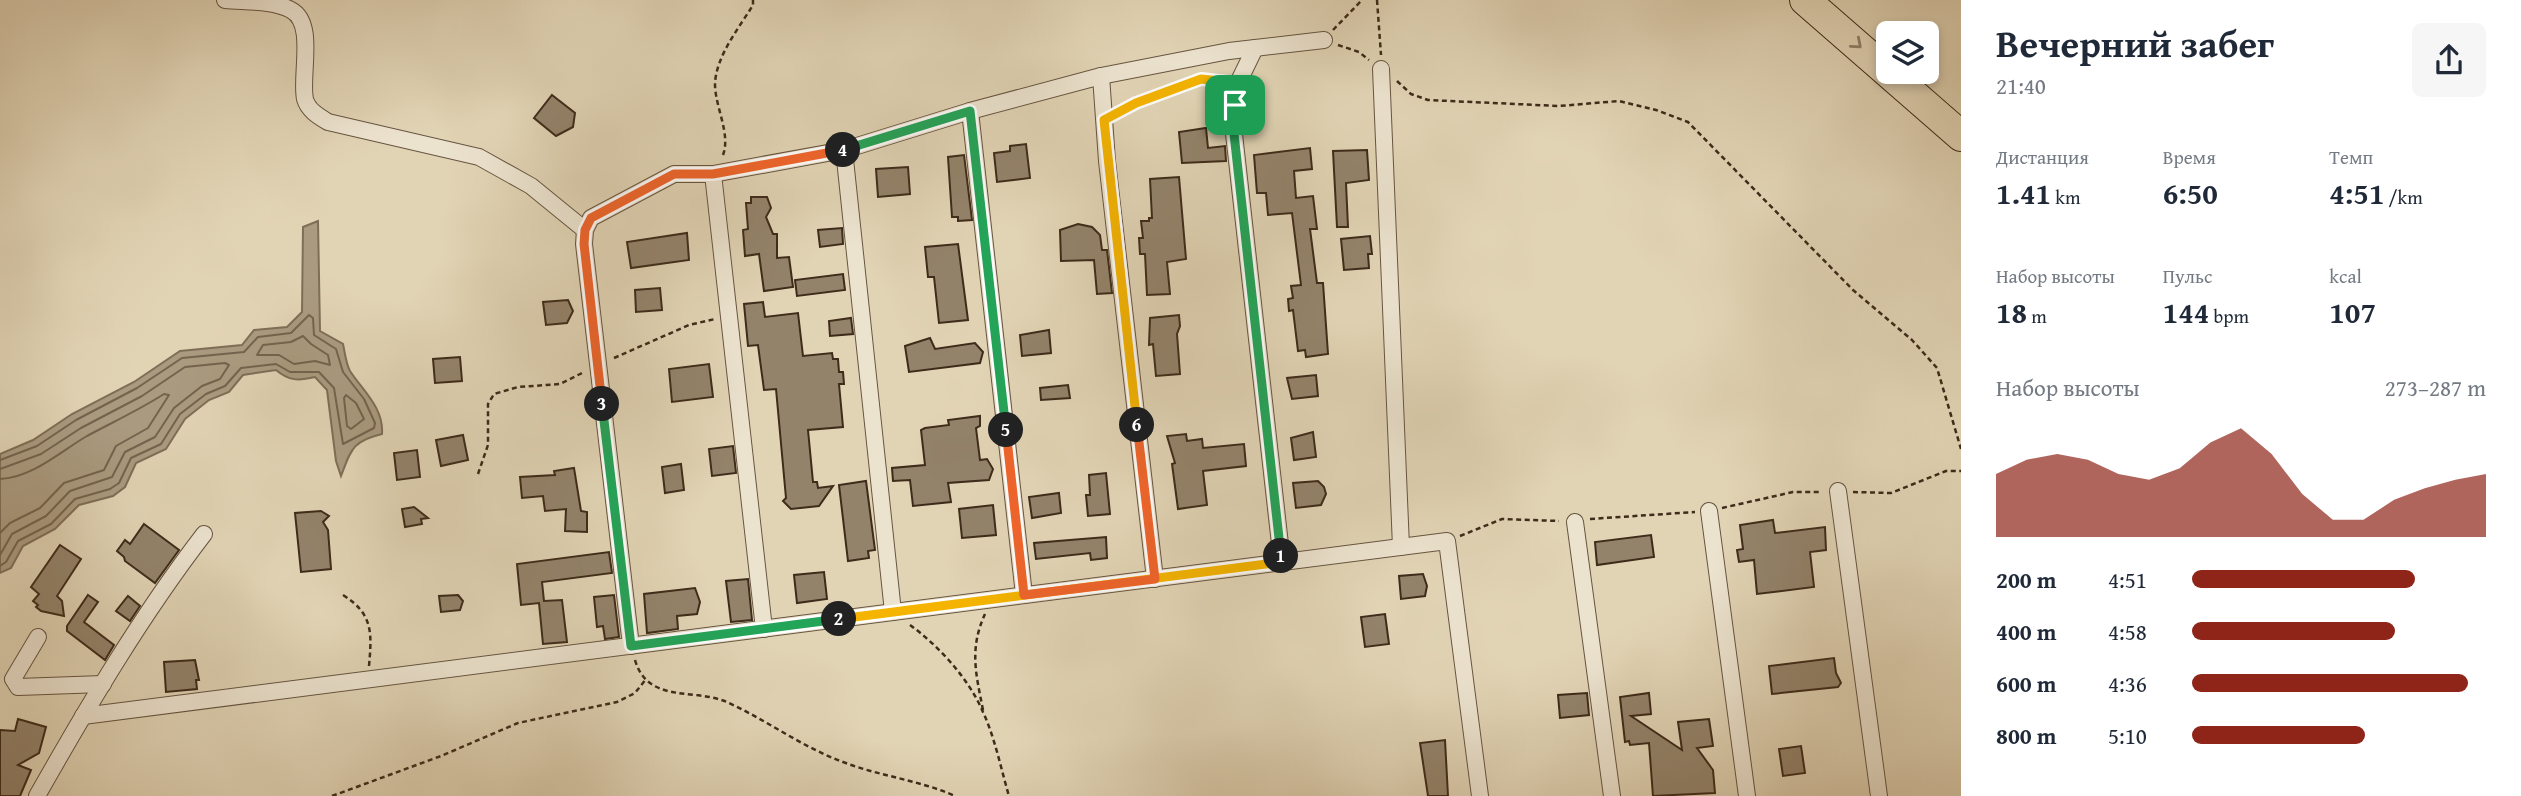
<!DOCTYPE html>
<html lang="ru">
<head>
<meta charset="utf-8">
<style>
  :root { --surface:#fff; --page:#f6f6f7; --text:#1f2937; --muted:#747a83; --accent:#8f2418 }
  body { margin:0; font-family:"Gentium Book Plus",serif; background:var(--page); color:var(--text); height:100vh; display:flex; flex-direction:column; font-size:26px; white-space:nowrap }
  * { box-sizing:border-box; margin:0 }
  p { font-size:23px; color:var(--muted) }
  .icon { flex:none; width:38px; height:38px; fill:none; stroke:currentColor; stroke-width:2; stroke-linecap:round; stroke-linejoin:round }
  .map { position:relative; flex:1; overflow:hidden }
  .drawer { display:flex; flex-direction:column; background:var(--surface); width:560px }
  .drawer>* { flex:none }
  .buttons { position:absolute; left:1876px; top:21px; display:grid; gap:14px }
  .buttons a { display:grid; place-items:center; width:63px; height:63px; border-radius:10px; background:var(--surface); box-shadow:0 4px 10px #0003; font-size:35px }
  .pin { position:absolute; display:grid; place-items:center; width:60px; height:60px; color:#fff; margin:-30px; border-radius:14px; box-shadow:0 4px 10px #0006 }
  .km { position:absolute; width:35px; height:35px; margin:-18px; border-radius:50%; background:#222; color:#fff; font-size:19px; line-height:35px; text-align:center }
  .round { display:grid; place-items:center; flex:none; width:74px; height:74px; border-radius:10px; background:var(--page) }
  .overview { display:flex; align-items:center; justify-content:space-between; height:119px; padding:0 35px }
  h1 { font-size:38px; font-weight:800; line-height:52px }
  .metrics { display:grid; grid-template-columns:repeat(3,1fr); gap:10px; height:119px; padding:7px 35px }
  .metrics div { display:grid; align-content:center }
  .metrics b { font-size:30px; font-weight:800 }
  .metrics small { font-size:19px; font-weight:400 }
  .metrics p { font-size:19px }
  .chart { height:196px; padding:14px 35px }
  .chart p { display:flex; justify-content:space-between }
  .chart svg { width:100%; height:126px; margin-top:7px; fill:var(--accent); opacity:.7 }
  ul { padding:0 35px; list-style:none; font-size:23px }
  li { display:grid; grid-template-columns:112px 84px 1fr; align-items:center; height:52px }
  li i { height:18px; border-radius:9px; background:var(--accent) }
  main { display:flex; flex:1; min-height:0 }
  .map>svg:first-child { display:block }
</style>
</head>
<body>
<main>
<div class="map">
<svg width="1961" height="796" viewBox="0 0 1961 796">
  <rect width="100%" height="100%" fill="#e1d4b5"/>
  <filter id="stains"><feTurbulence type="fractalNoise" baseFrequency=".00286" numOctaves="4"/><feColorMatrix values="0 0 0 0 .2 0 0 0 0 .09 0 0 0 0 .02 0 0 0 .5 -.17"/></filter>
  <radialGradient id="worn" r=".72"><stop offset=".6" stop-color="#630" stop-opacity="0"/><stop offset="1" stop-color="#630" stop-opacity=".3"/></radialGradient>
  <!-- water -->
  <path fill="#aa9b80" stroke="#7f6e57" stroke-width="2" d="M318 221 320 331 343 344C345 353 346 364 350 371 363 391 384 408 382 434 352 441 351 450 341 476L336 461 327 390 315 377C298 381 289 381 276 370L243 375 229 392 209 400 185 419 166 449 136 463 125 487 113 496 79 505 55 529 23 546 11 568 0 573V454L33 440 72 414 134 382 180 351 242 345 254 330 287 327 302 312 303 227Z"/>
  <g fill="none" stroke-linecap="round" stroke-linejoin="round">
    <!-- shore -->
    <g stroke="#74634d" stroke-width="2">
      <polygon points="303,336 311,344 328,355 330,365 315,361 294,364 279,355 257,355 263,345 291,342"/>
      <polygon points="346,395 356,403 364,419 351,429 347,426 344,398"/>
      <polyline points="0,460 37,446 76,420 137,388 182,358 244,352 258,337 291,333 309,315 313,318 314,335 336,349 343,372 364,399 375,423 374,428 343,444 334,388 319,372 290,372 276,364 241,368 225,386 206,394 180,414 161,444 131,458 119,483 110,489 75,499 51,524 18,541 6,562 0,566"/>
      <polyline points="0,469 41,454 81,428 142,396 185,367 225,363 229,365 220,379 202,386 174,408 155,437 125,452 112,477 70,491 46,516 12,534 0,555"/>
      <path d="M0 479C32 478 61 451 87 436 113 422 139 410 164 394L169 395 148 428 116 446 104 470 64 483 40 508 10 523 0 533"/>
    </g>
  </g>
  <!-- building -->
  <g fill="#93836b" stroke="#3e2b1a" stroke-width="2">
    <polygon points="552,95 575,113 573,127 556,136 534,118"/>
    <polygon points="1206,128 1208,148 1225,146 1226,161 1182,163 1179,132"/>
    <polygon points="1026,144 1030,178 997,182 994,153 1010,151 1010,146"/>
    <polygon points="1310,148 1312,169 1294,171 1296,198 1313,196 1317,229 1310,229 1317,283 1323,283 1328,354 1306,357 1305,350 1298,351 1293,310 1289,311 1288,299 1293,298 1291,286 1301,285 1292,213 1268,215 1266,193 1257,193 1254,155"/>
    <polygon points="1367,150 1369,180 1346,183 1348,227 1337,227 1333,151"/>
    <polygon points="964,155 972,220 958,221 958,217 952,217 948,157"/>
    <polygon points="908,167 910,194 878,197 876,169"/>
    <polygon points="1179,177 1186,259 1167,262 1170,294 1147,295 1145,254 1140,254 1139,238 1143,238 1141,221 1149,221 1149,218 1152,218 1150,179"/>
    <polygon points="751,197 767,197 771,208 766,217 773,234 777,234 777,258 789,257 793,287 764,291 759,254 745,256 743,230 748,229 746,203 751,203"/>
    <polygon points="1078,224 1092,227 1100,235 1102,250 1107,250 1112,293 1097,294 1094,260 1061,261 1060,230"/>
    <polygon points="842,228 843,244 820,247 818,230"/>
    <polygon points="687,233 689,260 631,268 627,242"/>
    <polygon points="1370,236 1372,254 1368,254 1369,268 1344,270 1341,239"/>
    <polygon points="958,244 968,320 939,323 934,277 928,277 925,247"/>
    <polygon points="843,274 845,290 797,296 795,280"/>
    <polygon points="660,288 662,310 636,312 635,290"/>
    <polygon points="568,300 573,311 567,323 546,325 543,302"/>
    <polygon points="763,302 765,317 798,313 803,356 832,353 833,359 838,359 839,372 843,372 844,384 839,384 843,427 808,430 813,482 817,482 818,488 833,486 819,506 791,509 783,501 786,498 776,389 764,390 758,345 748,346 744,304"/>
    <polygon points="1179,315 1180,326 1177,334 1180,374 1156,376 1153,344 1149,345 1150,318"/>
    <polygon points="851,318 853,334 830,336 829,321"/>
    <polygon points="1049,330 1051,353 1022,356 1020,335"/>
    <polygon points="930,338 935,349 975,343 983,352 980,363 909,372 905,346"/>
    <polygon points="460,357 462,381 435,383 433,359"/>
    <polygon points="709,364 713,397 672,402 669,369"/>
    <polygon points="1316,375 1318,396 1292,399 1287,378"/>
    <polygon points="1068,385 1070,398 1041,400 1040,388"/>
    <polygon points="980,416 980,426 976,428 980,460 987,459 993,469 989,480 948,483 951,502 913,506 910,480 893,481 892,468 925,465 921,430 925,428 949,425 948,420"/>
    <polygon points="1313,432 1316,457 1294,460 1291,438"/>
    <polygon points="1186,434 1187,441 1202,439 1203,448 1244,444 1246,466 1203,471 1207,505 1178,509 1172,464 1175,463 1167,436"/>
    <polygon points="463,435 468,460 441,466 436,440"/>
    <polygon points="733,446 736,473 712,476 709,449"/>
    <polygon points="417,450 420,477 397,480 394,453"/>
    <polygon points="681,464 684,490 665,493 662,467"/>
    <polygon points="574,468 581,511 587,512 587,532 565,531 566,509 545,511 543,496 522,498 520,477 555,475 554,471"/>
    <polygon points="1106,473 1110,514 1088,516 1086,495 1090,495 1089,475"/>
    <polygon points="866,481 875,550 868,551 869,558 848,561 839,485"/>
    <polygon points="1318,481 1324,487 1326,494 1321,505 1296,508 1293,483"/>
    <polygon points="1059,493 1061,513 1032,518 1029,497"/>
    <polygon points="993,505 996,535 962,538 959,509"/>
    <polygon points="414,507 428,518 421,519 422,524 405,527 402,509"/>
    <polygon points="321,511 329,516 323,522 328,530 331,569 301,572 295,513"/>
    <polygon points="1773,520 1775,533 1825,527 1826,550 1810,552 1814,587 1757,594 1754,560 1739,562 1737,550 1743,549 1740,525"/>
    <polygon points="144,524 179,550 155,583 125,561 124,557 117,551 125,540 130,544"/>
    <polygon points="1651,535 1654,557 1597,565 1595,542"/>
    <polygon points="1106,537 1107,558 1091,560 1090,553 1036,559 1034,543"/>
    <polygon points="60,545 81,559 57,596 62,601 64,616 41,611 36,607 38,605 33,601 39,594 31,587"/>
    <polygon points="609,552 612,573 542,582 544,601 562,600 567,642 543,644 539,603 521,605 517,564"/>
    <polygon points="824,572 827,599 797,603 794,575"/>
    <polygon points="1423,574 1427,586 1425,596 1401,599 1399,576"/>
    <polygon points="748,579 752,620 731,622 726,581"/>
    <polygon points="695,588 700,602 697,614 677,616 678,629 647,633 644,594"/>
    <polygon points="88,595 98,602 84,622 114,645 105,660 67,631 67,626"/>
    <polygon points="458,595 463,601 460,610 441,612 439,596"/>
    <polygon points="614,595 619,637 605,639 603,626 597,627 594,597"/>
    <polygon points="128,596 140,606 130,621 116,611"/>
    <polygon points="1385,614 1389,644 1365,647 1361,617"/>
    <polygon points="1834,658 1836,673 1841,683 1838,687 1772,694 1769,666"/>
    <polygon points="195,660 199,680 196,680 197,689 166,692 164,662"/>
    <polygon points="1587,693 1589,715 1560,718 1558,695"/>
    <polygon points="1649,693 1651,714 1631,716 1682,750 1678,722 1709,719 1713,746 1697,748 1713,770 1715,793 1653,796 1649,743 1630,745 1629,741 1625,742 1620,697"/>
    <polygon points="18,719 46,727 39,753 18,765 31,770 20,796 0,796 0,730 15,731"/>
    <polygon points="1445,740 1448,796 1428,796 1420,743"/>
    <polygon points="1801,746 1805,773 1783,776 1779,749"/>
  </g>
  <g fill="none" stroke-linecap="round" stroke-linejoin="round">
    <!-- street casing -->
    <g stroke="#675541" stroke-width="18">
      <g id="street">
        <path d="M225 0C245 2 273 0 291 10 316 23 300 75 305 99 308 110 318 116 328 122L479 157 531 186 585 230"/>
        <polyline points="1255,48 1238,83 1233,125 1282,562"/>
        <polyline points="1381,69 1401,547"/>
        <polyline points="1101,76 1107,161 1155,579"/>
        <polyline points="970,111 1024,595"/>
        <polyline points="844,150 893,612"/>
        <polyline points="713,174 764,629"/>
        <polyline points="1838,491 1879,796"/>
        <polyline points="1709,511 1747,796"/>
        <polyline points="1575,522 1612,796"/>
        <polyline points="38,637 13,679 18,687 103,684"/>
        <polyline points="631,646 584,244 585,230 591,218 674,174 713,174 844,150 970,111 1101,76 1229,51 1324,40"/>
        <polyline points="83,716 1447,541 1480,796"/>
        <path d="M37 796C88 706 141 616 204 534"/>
      </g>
    </g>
    <!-- highway casing -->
    <g stroke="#3e2b1a" stroke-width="32">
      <polyline id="highway" points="1805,0 1961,136"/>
    </g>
    <!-- path -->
    <g stroke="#3e2b1a" stroke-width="2.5" stroke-dasharray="5 3.5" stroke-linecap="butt">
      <polyline points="1377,0 1381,55"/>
      <polyline points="1333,30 1362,0"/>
      <polyline points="1338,45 1359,52 1369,60"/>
      <polyline points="1397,81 1411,94 1428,100 1559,106 1619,101 1656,110 1688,122 1853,290 1912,340 1937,368 1961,449"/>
      <polyline points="1119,112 1201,79 1225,80"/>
      <path d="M723 155C731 134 715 107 715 84 716 56 739 28 753 5V0"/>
      <polyline points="614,358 689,325 715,319"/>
      <polyline points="478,474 488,445 488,404 494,394 518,387 560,384 582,373"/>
      <polyline points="1853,492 1891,493 1946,471 1961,471"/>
      <polyline points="1722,508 1793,492 1822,492"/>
      <polyline points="1590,519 1695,512"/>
      <polyline points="1460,536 1502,519 1559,521"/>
      <path d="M343 595C373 614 372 632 369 666"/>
      <path d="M910 625C939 646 969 679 983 712 995 738 1001 769 1009 796"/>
      <path d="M635 660C648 705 696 687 729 703 768 721 802 747 843 762 879 776 919 780 955 796"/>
      <path d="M983 710C976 674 969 649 985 614"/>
      <polyline points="332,796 441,756 518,723 617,702 635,693 646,679"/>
    </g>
    <!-- street -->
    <use href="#street" stroke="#ece3cf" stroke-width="16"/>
    <!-- highway -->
    <use href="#highway" stroke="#e1d4b5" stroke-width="30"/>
  </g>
  <!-- one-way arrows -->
  <defs><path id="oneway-chevron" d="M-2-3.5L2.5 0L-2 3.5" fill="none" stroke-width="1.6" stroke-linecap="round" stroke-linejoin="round" transform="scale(1.75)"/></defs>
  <use stroke="#908068" href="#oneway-chevron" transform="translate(1857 44) rotate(41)"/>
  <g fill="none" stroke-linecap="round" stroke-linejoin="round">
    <!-- split-1 casing -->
    <g stroke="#fff" stroke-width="14">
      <polyline id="split-1" points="1235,105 1233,125 1281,556"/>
    </g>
    <!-- split-2 casing -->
    <g stroke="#fff" stroke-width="14">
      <polyline id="split-2" points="839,619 1282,562 1281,556"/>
    </g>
    <!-- split-3 casing -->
    <g stroke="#fff" stroke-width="14">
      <polyline id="split-3" points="602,404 631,646 839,619"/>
    </g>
    <!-- split-4 casing -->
    <g stroke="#fff" stroke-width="14">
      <polyline id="split-4" points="602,404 584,244 585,230 591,218 674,174 713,174 843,150"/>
    </g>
    <!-- split-5 casing -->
    <g stroke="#fff" stroke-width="14">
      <polyline id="split-5" points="843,150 970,111 1006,430"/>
    </g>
    <!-- split-6 casing -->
    <g stroke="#fff" stroke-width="14">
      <polyline id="split-6" points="1006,430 1024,595 1155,579 1137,425"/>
    </g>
    <!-- split-7 casing -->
    <g stroke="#fff" stroke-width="14">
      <polyline id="split-7" points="1137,425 1104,120 1136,103 1201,79 1238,83 1235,105"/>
    </g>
    <!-- split-1 -->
    <use href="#split-1" stroke="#22a559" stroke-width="9"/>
    <!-- split-2 -->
    <use href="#split-2" stroke="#f5b400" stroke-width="9"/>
    <!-- split-3 -->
    <use href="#split-3" stroke="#22a559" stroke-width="9"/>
    <!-- split-4 -->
    <use href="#split-4" stroke="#f0652b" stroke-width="9"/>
    <!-- split-5 -->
    <use href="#split-5" stroke="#22a559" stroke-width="9"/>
    <!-- split-6 -->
    <use href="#split-6" stroke="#f0652b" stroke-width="9"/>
    <!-- split-7 -->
    <use href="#split-7" stroke="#f5b400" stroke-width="9"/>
  </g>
  <rect width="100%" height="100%" filter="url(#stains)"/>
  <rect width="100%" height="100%" fill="url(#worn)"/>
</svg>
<div class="buttons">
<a><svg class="icon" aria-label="layers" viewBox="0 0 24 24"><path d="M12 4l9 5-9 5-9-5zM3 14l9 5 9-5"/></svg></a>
</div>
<div class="pin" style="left:1235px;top:105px;background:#1e9e55"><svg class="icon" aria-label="arrive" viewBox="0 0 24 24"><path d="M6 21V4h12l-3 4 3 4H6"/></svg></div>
<b class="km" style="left:1281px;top:556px">1</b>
<b class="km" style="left:839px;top:619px">2</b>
<b class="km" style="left:602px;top:404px">3</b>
<b class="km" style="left:843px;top:150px">4</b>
<b class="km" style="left:1006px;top:430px">5</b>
<b class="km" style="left:1137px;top:425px">6</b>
</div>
<section class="drawer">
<div class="overview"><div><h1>Вечерний забег</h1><p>21:40</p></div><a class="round"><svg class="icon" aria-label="share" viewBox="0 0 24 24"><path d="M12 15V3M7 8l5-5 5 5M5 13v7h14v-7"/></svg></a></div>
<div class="metrics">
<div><p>Дистанция</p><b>1.41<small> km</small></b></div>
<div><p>Время</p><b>6:50</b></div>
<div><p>Темп</p><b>4:51<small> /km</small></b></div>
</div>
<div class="metrics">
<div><p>Набор высоты</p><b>18<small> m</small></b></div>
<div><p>Пульс</p><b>144<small> bpm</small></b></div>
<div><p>kcal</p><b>107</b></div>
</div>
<div class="chart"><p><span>Набор высоты</span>273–287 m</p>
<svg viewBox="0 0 160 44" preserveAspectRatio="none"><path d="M0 44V22L10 17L20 15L30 17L40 22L50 24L60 20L70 11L80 6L90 15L100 29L110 38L120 38L130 31L140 27L150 24L160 22V44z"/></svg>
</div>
<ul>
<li><b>200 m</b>4:51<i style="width:76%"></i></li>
<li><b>400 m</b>4:58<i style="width:69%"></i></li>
<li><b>600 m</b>4:36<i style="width:94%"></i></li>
<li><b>800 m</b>5:10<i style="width:59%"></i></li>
</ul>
</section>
</main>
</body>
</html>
